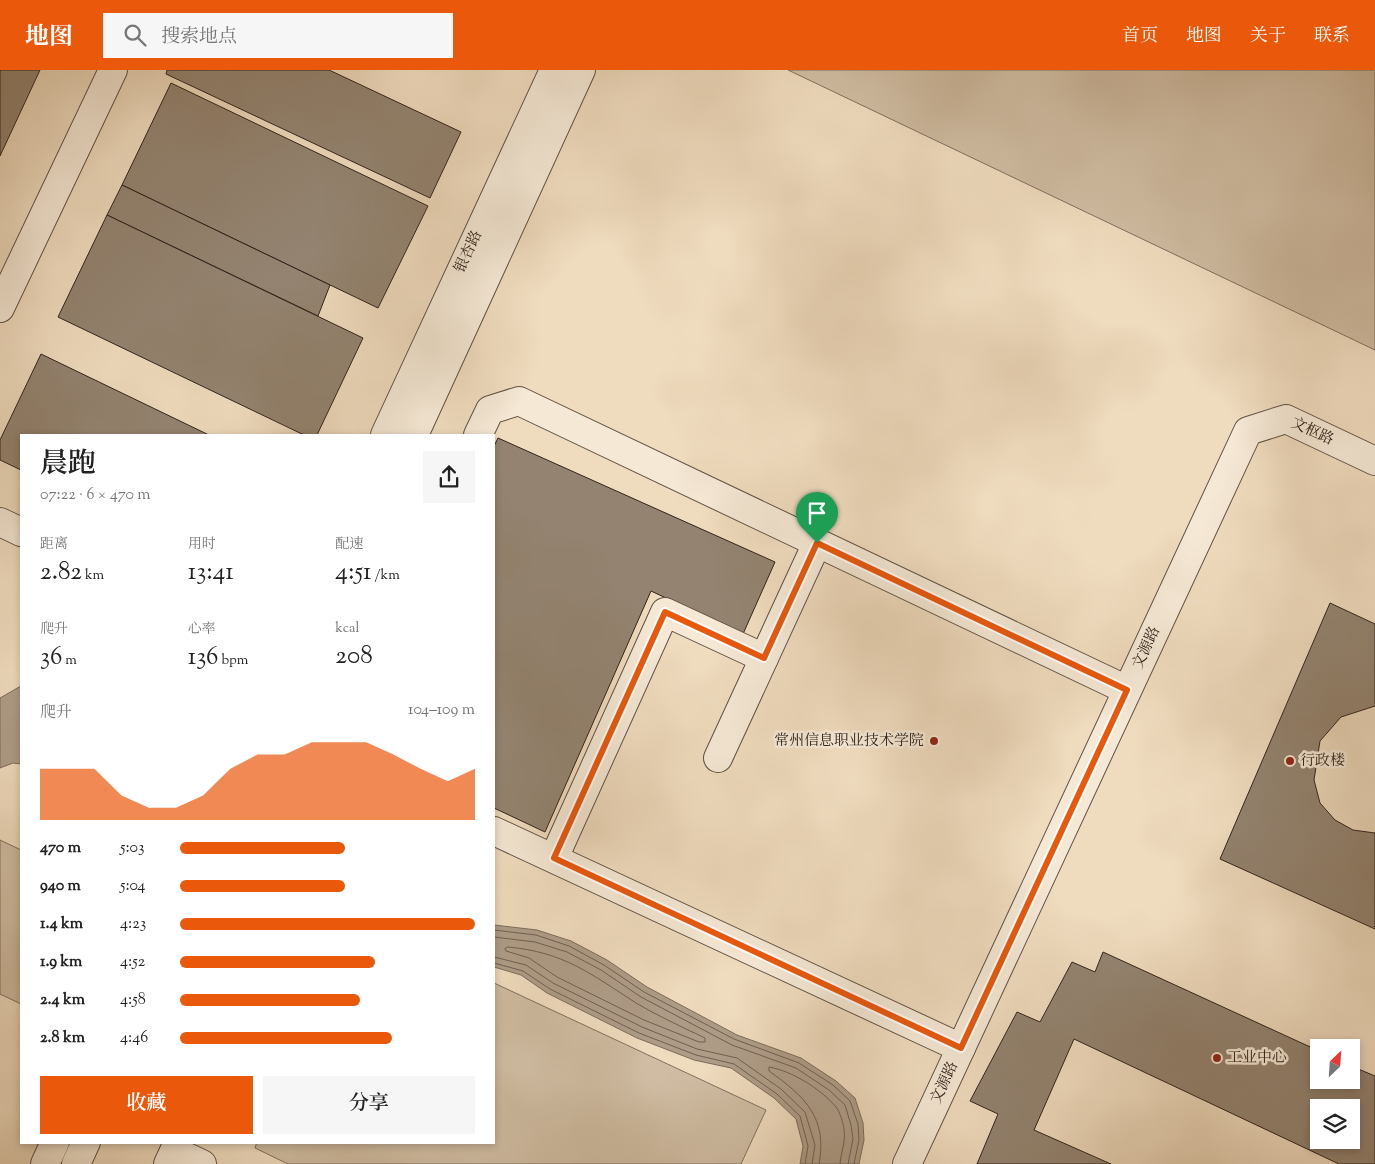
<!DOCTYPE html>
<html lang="zh">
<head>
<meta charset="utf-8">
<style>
  :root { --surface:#fff; --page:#f6f6f6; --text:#222; --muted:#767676; --accent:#ea580c }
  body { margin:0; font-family:"Sorts Mill Goudy","Noto Serif SC",serif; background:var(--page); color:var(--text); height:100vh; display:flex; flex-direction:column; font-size:19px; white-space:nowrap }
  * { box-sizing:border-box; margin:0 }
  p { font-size:16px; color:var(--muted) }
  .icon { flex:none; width:28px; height:28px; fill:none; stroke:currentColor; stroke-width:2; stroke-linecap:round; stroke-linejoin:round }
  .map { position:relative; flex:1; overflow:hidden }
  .sheet { position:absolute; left:20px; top:364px; width:475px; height:710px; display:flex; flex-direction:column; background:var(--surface); border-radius:0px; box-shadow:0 2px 8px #0003 }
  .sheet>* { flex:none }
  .needle { width:32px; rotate:25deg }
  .buttons { position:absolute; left:1310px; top:969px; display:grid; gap:10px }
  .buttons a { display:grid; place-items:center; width:50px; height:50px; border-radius:0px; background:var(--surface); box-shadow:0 2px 8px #0003; font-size:25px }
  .pin { position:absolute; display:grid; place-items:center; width:42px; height:42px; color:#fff; margin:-51px -21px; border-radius:50% 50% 50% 0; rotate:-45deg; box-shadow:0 0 5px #0007 }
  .pin .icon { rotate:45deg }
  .round { display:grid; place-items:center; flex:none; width:52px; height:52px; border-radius:0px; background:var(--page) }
  .summary { display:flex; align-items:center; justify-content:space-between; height:85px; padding:0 20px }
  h1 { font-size:28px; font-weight:600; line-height:38px }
  .figures { display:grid; grid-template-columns:repeat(3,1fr); gap:8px; height:85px; padding:5px 20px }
  .figures div { display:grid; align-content:center }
  .figures b { font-size:25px; font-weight:600 }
  .figures small { font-size:14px; font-weight:400 }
  .figures p { font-size:14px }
  .chart { height:140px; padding:10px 20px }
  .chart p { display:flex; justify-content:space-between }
  .chart svg { width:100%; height:90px; margin-top:5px; fill:var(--accent); opacity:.7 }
  .action { display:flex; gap:10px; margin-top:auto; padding:10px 20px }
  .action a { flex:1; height:58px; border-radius:0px; background:var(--accent); color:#fff; font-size:20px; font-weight:600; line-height:58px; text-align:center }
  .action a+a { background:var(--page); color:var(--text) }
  ul { padding:0 20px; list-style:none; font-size:16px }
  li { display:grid; grid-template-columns:80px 60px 1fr; align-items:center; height:38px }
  li i { height:12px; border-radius:6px; background:var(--accent) }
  header { display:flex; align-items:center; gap:30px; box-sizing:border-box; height:70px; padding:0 25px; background:var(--accent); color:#fff }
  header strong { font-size:24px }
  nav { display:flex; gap:28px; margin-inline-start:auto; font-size:18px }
  .search { width:350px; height:45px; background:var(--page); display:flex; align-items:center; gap:12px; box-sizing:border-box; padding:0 18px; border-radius:0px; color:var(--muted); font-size:19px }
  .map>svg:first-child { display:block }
</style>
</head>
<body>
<header>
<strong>地图</strong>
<div class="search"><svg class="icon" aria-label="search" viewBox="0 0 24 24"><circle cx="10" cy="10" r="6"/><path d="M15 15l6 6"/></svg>搜索地点</div>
<nav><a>首页</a><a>地图</a><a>关于</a><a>联系</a></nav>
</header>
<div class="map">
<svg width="1375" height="1094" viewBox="0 0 1375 1094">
  <rect width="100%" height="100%" fill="#efdbbe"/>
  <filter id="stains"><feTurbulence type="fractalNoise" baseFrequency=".004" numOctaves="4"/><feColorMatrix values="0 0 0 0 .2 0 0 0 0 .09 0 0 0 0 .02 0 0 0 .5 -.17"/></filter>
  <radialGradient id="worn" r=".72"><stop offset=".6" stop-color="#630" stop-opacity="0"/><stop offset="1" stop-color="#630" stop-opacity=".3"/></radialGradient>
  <!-- green -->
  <g fill="#cfbca2" stroke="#80705f">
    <polygon points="788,0 1375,0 1375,280"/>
    <polygon points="0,770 21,780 21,934 0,924"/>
    <polygon points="494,913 766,1040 741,1094 288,1094 255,1078 257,1072 494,1072"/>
  </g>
  <!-- water -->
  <g fill="#ae9c87" stroke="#7c6c5c">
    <polygon points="21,616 21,694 13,693 0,698 0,628"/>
    <polygon points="494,855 537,860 571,871 607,890 647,917 737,965 801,988 836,1011 855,1028 863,1053 864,1070 859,1094 800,1094 803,1076 796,1049 774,1028 731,998 694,990 637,968 547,923 521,905 494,897"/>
  </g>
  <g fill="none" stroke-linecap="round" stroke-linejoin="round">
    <!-- shore -->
    <g stroke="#6f6052" stroke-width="1">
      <polyline points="494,860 536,865 569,876 604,895 644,922 734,969 799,993 833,1015 850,1031 858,1054 859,1070 854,1094"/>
      <polyline points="494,867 535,872 567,882 601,900 641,927 732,975 796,998 829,1020 845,1035 851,1055 853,1069 848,1094"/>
      <path d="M508 877C564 882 591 904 636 933 658 946 682 957 705 968V972H699L644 950 557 907 529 888 506 881 505 879Z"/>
      <polyline points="494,887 526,895 553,913 642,957 697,979 737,988 781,1019 805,1042 815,1075 812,1094"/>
      <polyline points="494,893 523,901 550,919 639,963 696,985 734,994 777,1024 800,1046 808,1076 805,1094"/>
      <path d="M819 1094C828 1047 804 1026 769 1001V997C792 1001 821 1019 836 1037 840 1042 843 1053 844 1059 846 1071 841 1082 840 1094"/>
    </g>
  </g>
  <!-- building -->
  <g fill="#938370" stroke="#30231c" fill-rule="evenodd">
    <polygon points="0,0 40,0 0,86"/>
    <polygon points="167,0 329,0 461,62 430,128 166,4"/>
    <polygon points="171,13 428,136 378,238 122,115"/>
    <polygon points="122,115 330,215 318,246 107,145"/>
    <polygon points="107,145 363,268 317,365 304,365 58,247"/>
    <polygon points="41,284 209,365 21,365 21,400 0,390 0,370"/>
    <polygon points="498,368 775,492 743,564 651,521 545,762 494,738 494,376"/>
    <polygon points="1330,533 1375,554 1375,636 1341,647 1320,671 1314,710 1320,733 1335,750 1353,760 1375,763 1375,859 1220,789"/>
    <path d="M1103 882 1319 981V1010H1351V996L1375 1006V1094H1339L1074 969 1034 1060 1111 1094H977L998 1044 970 1031 1017 942 1040 952 1072 892 1095 902ZM1319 1038H1351V1070H1319Z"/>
  </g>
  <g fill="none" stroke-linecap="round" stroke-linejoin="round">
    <!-- minor casing -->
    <g stroke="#605144" stroke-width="30">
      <g id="minor">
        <polyline points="0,238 113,0"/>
        <polyline points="385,365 554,0"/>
        <polyline points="414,365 581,0"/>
        <polyline points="478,365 490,340 519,331 1127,620"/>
        <polyline points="0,452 21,462"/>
        <polyline points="718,688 817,473"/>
        <polyline points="494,761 961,978"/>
        <polyline points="554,788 665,542 764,588"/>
        <polyline points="45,1094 55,1072"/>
        <polyline points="76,1094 86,1072"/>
        <polyline points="168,1094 174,1081 202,1094"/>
        <polyline points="907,1094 1248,361 1286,349 1375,391"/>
      </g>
    </g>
    <!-- minor -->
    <use href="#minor" stroke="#f5e8d5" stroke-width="28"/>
  </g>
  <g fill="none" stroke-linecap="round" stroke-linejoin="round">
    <!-- route casing -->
    <g stroke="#fff" stroke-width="10">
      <polygon id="route" points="817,473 1127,620 961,978 554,788 665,542 764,588"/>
    </g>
    <!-- route -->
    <use href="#route" stroke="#ea580c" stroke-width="6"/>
  </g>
  <!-- markers -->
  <g fill="#8f2418" stroke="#f5e8d5" stroke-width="2">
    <circle cx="934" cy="671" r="5"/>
    <circle cx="1290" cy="691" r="5"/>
    <circle cx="1217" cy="988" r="5"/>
  </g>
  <g text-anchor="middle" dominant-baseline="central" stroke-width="5" stroke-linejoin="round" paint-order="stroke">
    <!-- street labels -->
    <g font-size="15" fill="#30231c" stroke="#f5e8d5">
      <text transform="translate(469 182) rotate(-65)">银杏路</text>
      <text transform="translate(1312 362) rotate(25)">文枢路</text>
      <text transform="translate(1147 578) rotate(-65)">文源路</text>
      <text transform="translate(945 1013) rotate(-65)">文源路</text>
    </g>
    <!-- poi labels -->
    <g font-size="15" fill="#30231c" stroke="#f5e8d5" text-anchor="start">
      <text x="924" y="671" text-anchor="end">常州信息职业技术学院</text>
      <text x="1300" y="691">行政楼</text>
      <text x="1227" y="988">工业中心</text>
    </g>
  </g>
  <rect width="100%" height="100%" filter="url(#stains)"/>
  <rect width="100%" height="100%" fill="url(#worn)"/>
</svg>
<div class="buttons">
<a><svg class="needle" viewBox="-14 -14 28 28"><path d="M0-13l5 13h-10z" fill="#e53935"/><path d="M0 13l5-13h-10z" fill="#767676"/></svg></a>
<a><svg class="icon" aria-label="layers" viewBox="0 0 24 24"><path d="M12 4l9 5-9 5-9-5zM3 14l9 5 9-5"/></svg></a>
</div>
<div class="pin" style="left:817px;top:473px;background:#1e9e55"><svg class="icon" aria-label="arrive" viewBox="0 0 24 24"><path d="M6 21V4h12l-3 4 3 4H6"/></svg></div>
<section class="sheet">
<div class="summary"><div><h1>晨跑</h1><p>07:22 · 6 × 470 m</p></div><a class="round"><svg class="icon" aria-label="share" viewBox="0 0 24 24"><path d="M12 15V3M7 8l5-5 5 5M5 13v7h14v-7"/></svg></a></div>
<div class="figures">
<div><p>距离</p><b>2.82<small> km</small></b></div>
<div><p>用时</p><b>13:41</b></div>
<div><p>配速</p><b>4:51<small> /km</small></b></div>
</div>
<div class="figures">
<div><p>爬升</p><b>36<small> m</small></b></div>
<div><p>心率</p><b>136<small> bpm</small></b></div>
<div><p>kcal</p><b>208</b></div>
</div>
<div class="chart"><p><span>爬升</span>104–109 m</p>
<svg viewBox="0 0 160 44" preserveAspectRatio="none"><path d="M0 44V19L10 19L20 19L30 32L40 38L50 38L60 32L70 19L80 12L90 12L100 6L110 6L120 6L130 12L140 19L150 25L160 19V44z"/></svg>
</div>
<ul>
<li><b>470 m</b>5:03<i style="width:56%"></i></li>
<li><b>940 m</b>5:04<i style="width:56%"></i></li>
<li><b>1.4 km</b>4:23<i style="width:100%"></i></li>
<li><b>1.9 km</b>4:52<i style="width:66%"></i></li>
<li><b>2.4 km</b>4:58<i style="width:61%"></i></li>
<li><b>2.8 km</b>4:46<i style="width:72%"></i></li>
</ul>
<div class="action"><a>收藏</a><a>分享</a></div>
</section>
</div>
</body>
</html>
